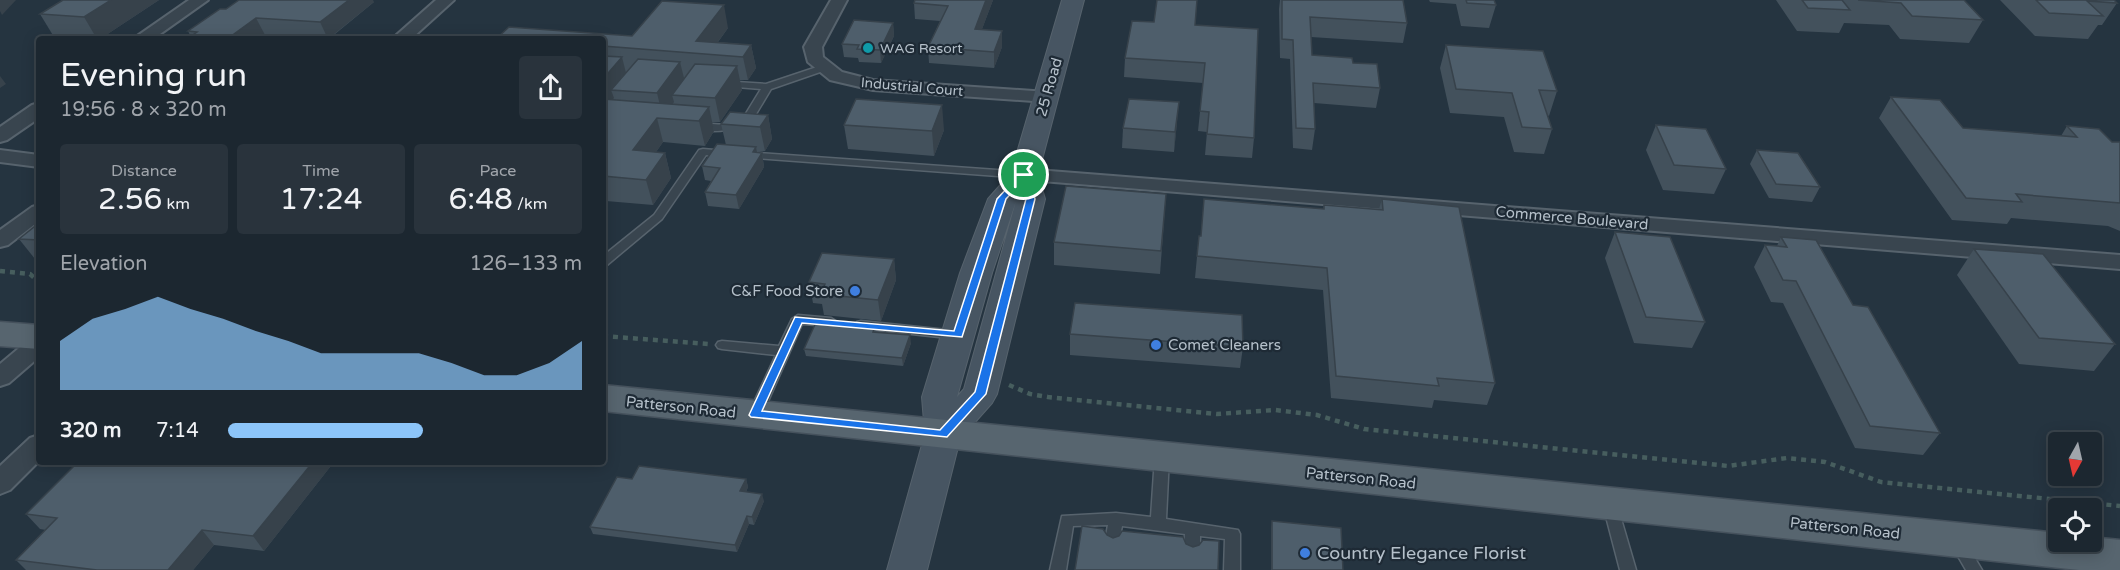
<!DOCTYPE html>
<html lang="en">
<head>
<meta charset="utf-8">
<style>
  :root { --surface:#1c2730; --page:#29333c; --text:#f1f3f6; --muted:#a0a5ab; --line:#3a444c; --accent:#8cc5f9 }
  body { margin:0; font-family:"Varela Round",sans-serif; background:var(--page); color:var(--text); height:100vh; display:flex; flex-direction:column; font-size:22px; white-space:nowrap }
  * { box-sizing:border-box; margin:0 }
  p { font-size:20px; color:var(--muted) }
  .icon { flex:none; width:33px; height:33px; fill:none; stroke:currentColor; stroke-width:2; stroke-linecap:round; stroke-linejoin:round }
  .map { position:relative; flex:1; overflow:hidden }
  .drawer { position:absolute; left:36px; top:36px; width:570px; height:429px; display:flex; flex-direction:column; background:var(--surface); border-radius:6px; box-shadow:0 3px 15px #0003,0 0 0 2px var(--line) }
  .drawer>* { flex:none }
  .needle { width:39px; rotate:188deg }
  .tools { position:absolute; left:2048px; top:432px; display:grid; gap:12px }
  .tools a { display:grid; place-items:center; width:54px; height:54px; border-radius:6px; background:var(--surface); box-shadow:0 3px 15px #0003,0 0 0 2px var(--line); font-size:30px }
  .pin { position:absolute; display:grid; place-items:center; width:51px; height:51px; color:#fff; margin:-26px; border:3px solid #fff; border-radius:50%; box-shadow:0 2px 6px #0007 }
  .round { display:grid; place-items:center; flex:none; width:63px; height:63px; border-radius:6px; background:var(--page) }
  .overview { display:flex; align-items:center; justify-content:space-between; height:102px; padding:0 24px }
  h1 { font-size:33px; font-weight:600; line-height:45px }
  .stats { display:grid; grid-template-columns:repeat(3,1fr); gap:9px; height:102px; padding:6px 24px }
  .stats div { display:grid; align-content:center; border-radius:6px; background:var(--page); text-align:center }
  .stats b { font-size:30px; font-weight:600 }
  .stats small { font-size:16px; font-weight:400 }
  .stats p { font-size:16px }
  .chart { height:168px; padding:12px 24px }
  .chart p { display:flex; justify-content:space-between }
  .chart svg { width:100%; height:108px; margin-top:6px; fill:var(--accent); opacity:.7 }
  ul { padding:0 24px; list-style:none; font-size:20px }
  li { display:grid; grid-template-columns:96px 72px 1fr; align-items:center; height:45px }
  li i { height:15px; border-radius:8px; background:var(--accent) }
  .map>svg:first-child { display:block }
</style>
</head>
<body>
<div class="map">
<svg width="2120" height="570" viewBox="0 0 2120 570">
  <rect width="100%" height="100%" fill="#253440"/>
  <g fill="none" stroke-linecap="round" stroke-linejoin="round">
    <!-- lane casing -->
    <g stroke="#57636d" stroke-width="3">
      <g id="lane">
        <path d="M823 65 828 68 826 70 771 89 750 124C734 129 707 136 693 126L698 123 726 125 742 120 761 89 724 86 721 85V81L766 84Z"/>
        <polygon points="703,149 726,151 731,154 726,157 706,155 662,219 607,265 603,266 603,256 654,215 699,150"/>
        <polygon points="746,152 1024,172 1029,175 1024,178 742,157 741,155"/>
        <polygon points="798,315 831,318 837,322 831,326 802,324 762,415 760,419 750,419 748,415 776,355 722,349 718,348 716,345 718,342 722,341 779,346 792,319"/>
        <polygon points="861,321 957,331 963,335 957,339 857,328 855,325 857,322"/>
        <polygon points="1162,452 1167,453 1169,457 1166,519 1238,530 1240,534 1240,570 1224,570 1225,539 1200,536 1200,550 1197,554 1192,556 1187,554 1184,550 1185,534 1122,526 1118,545 1113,547 1108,545 1105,541 1108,525 1073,526 1066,570 1050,570 1062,516 1116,513 1151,517 1155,457 1157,453"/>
        <polygon points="1610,499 1615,501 1617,505 1636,570 1620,570 1603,505 1605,501"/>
        <polygon points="1959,538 1964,540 1982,570 1966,570 1951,544 1954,540"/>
      </g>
    </g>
    <!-- street casing -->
    <g stroke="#57636d" stroke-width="4">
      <g id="street">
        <polygon points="189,0 208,0 153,39 133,39"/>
        <polygon points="436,0 454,0 411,39 392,39"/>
        <polygon points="831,0 847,0 822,47 823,57 842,72 873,80 1047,92 1053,93 1056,97 1053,101 1047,102 873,90 830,80 808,62 804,47"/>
        <polygon points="39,103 39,118 7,140 0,142 0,127 32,105"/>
        <polygon points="0,150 39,155 39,167 0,162"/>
        <polygon points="1024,169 2120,255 2120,269 1017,179 1014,175 1017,171"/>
        <polygon points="39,205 39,221 8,245 0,247 0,230 32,207"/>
        <polygon points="39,336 39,357 9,383 0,386 0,364 31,338"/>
        <polygon points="39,435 39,461 10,490 0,494 0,466 30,438"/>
      </g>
    </g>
    <!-- secondary casing -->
    <g stroke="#57636d" stroke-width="2">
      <path id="secondary" d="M1062 0H1084L1038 175 1045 199 997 394 992 403 960 439 927 570H887L925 434 922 397 960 273 988 199 1011 173ZM1016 201 964 389 957 397 992 273Z"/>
    </g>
    <!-- primary casing -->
    <g stroke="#45515c" stroke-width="3">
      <g id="primary">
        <polygon points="0,322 39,325 39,349 0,346"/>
        <polygon points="603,385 2058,533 2058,542 2091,542 2091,537 2120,540 2120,570 2079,570 603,411"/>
      </g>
    </g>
    <!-- path -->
    <g stroke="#475e5e" stroke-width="4.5" stroke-dasharray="5 5" stroke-linecap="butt">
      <polyline points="0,271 30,274 39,282"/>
      <polyline points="603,336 709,344"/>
      <polyline points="1009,385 1030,394 1048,397 1217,414 1275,410 1317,415 1364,429 1728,466 1787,458 1825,462 1881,482 2120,506"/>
    </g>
    <!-- lane -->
    <use href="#lane" fill="#39454f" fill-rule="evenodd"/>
    <!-- street -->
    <use href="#street" fill="#39454f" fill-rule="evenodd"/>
    <!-- secondary -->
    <use href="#secondary" fill="#475562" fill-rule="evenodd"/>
    <!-- primary -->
    <use href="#primary" fill="#57656f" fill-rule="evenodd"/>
  </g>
  <!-- wall -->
  <g fill="#43515c">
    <polygon points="63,0 159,0 100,39 54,37 40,14"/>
    <polygon points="915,0 993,0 982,29 1002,47 994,68 929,63 928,47 940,21 915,19 914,3"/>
    <polygon points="1280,0 1403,0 1407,23 1403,43 1311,37 1312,55 1353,63 1380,88 1376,108 1314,103 1315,129 1312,150 1293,148 1290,59 1280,58 1279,9"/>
    <polygon points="1429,0 1494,0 1496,5 1489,28 1461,26 1456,4 1430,2"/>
    <polygon points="1776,0 1964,0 1983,20 1969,43 1900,39 1889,25 1844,23 1839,33 1797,31"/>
    <polygon points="2000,0 2114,0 2117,3 2102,25 2098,25 2088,39 2035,36"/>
    <polygon points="374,2 329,39 265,35 260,39 187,39 191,37 188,31 226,9"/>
    <polygon points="1154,22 1195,25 1254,138 1252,158 1205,155 1207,132 1198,131 1203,83 1124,77 1125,58"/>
    <polygon points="893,23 894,36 881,63 859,62 858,58 844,57 842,44"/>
    <polygon points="728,28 718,42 751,45 756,68 748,80 739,80 742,90 720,122 712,122 714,131 705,146 663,142 656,152 665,153 671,178 653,205 606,201 603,205 603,39"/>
    <polygon points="1446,45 1557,91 1549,116 1547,115 1552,129 1544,154 1514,152 1504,117 1450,113 1440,68"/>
    <polygon points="1891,97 1963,128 2061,136 2067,126 2112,142 2120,142 2120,231 2108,226 2011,218 2007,224 1952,220 1879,118"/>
    <polygon points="768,115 772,139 765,151 757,151 757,152 762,153 764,167 739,209 708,206 705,192 711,181 705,180 702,166 726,145 721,124"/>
    <polygon points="1177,122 1174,152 1122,148 1123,128"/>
    <polygon points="844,125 944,130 934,156 848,149"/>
    <polygon points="1656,125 1726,169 1714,194 1663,190 1646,150"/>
    <polygon points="1757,150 1820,187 1812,202 1769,198 1750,164"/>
    <polygon points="1166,194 1160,274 1054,265 1054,242"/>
    <polygon points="1204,199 1323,209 1324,205 1379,209 1382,199 1495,383 1487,405 1434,400 1432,408 1331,398 1323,290 1195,278 1199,236 1201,236"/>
    <polygon points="39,223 39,264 19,239"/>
    <polygon points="1615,232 1705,322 1692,348 1634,343 1605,258"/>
    <polygon points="1781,237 1853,305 1940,433 1923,455 1855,448 1783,303 1771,302 1754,267 1765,245 1777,246"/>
    <polygon points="1974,249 2115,344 2094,371 2019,364 1957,275"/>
    <polygon points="894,259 896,280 881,321 824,315 822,304 813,303 809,282"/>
    <polygon points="875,326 876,332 911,343 903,366 806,356 804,349"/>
    <polygon points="1070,334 1243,347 1240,368 1070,355"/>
    <polygon points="334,462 264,551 214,545 193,570 26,570 16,560 46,530 40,529 26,514"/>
    <polygon points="632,479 746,479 748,487 746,492 764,501 754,525 749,524 737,552 593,534 590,527"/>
    <polygon points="1272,521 1343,570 1271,570 1271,528"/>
  </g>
  <!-- shaded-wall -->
  <g fill="#37424b">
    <polygon points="0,0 16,0 2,15 0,11"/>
    <polygon points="111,0 159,0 100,39 97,39 84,17"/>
    <polygon points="349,0 373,0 374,2 328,39 320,22"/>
    <polygon points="986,0 993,0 976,45 975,29"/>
    <polygon points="724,5 728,28 709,54 696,41"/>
    <polygon points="256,18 265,35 260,39 227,39"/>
    <polygon points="893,23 894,36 881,63 880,50"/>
    <polygon points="1002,31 1002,47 994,68 994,52"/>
    <polygon points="751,45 756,68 748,80 743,57"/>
    <polygon points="622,57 628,81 611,90 614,98 603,111 603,79"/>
    <polygon points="680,62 686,86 672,95 674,102 663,118 657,93"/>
    <polygon points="737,66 742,90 720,122 715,98"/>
    <polygon points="0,76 6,84 0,88"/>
    <polygon points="1179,102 1174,152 1175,132"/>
    <polygon points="942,105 944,130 934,156 932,131"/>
    <polygon points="709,107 714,131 705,146 699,121"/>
    <polygon points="768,115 772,139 765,151 760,127"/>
    <polygon points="657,118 663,142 640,175 633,150"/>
    <polygon points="756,147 758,158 762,153 764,167 739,209 736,195 753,152"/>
    <polygon points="665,153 671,178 653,205 646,180"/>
    <polygon points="603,192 606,201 603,205"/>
    <polygon points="894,259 896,280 881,321 878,300"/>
    <polygon points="910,335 911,343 903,366 902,358"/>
    <polygon points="313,462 334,462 264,551 253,536"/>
    <polygon points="746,479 748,487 743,499 740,491"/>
    <polygon points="762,494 764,501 754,525 752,517"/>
    <polygon points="747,516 749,524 737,552 735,545"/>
    <polygon points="202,530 214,545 193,570 168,570"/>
  </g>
  <!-- building -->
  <g fill="#4e5e6b" stroke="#37424b" stroke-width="1.5">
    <polygon points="63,0 111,0 84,17 40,14"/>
    <polygon points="239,0 349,0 320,22 256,18 227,39 187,39 197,32 188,31 220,9 226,9"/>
    <polygon points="915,0 986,0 975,29 1002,31 994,52 928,47 948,6 914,3"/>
    <polygon points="1157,0 1197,0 1195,25 1258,29 1254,138 1207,134 1209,112 1200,111 1205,63 1125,58 1132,21 1154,22"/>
    <polygon points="1282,0 1403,0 1407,23 1310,17 1312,55 1352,58 1353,63 1377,64 1380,88 1313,83 1315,129 1296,128 1293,40 1282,39"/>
    <polygon points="1466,0 1494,0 1496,5 1467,3"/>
    <polygon points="1802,0 1842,0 1850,10 1808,8"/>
    <polygon points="1858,0 1964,0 1983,20 1912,16 1901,3"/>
    <polygon points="2036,0 2114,0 2117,3 2087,1 2103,16 2049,13"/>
    <polygon points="662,1 724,5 696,41 751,45 743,57 603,46 603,39 496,39 509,27 632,36"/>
    <polygon points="854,20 893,23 880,50 857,49 859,45 842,44"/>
    <polygon points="1446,45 1543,51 1557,91 1539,90 1552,129 1522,127 1512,93 1456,89"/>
    <polygon points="603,56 622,57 603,79"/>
    <polygon points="638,59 680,62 657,93 611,90"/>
    <polygon points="695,64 737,66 715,98 672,95"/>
    <polygon points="1891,97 1940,100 1963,128 2077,137 2067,126 2099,129 2112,142 2120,142 2120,203 2016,194 2022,202 1966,198"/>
    <polygon points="603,99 709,107 699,121 657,118 633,150 665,153 646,180 603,176"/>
    <polygon points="856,99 942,105 932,131 844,125"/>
    <polygon points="1129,99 1179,102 1175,132 1123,128"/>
    <polygon points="730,112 768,115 760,127 721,124"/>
    <polygon points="1656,125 1706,129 1726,169 1674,165"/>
    <polygon points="717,144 756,147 753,152 762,153 736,195 705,192 720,168 702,166"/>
    <polygon points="1757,150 1798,153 1820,187 1776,184"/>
    <polygon points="1066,186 1166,194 1161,251 1054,242"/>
    <polygon points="1204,199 1324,209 1324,205 1383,210 1382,199 1459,207 1495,383 1437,378 1439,386 1336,376 1327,268 1197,256 1199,236 1201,236"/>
    <polygon points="39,223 39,240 19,239"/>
    <polygon points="1615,232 1670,237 1705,322 1646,317"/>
    <polygon points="1781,237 1816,240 1853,305 1868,307 1940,433 1870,426 1796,281 1783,280 1765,245 1787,247"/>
    <polygon points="1974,249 2043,254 2115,344 2039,338"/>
    <polygon points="822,253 894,259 878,300 820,294 825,284 809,282"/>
    <polygon points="1075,303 1242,315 1243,347 1070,334"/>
    <polygon points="817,320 875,326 873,332 910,335 902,358 804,349"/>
    <polygon points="78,462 313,462 253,536 202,530 168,570 97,570 16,560 57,518 26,514"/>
    <polygon points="639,466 746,479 740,491 762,494 752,517 747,516 735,545 590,527 617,477 632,479"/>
    <polygon points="1272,521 1341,528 1343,570 1272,570"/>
    <polygon points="1082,526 1103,529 1107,535 1113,538 1119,536 1122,531 1183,537 1186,544 1193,547 1199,545 1203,540 1219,541 1218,570 1075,570"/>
  </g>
  <!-- route -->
  <path fill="#1a73e8" stroke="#fff" stroke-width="1.5" fill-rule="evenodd" d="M1021 173 1029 175 1035 199 986 394 947 437 751 417 749 415 795 317 954 331 997 199ZM1022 182 1026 199 975 392 940 430 762 411 802 323 962 337 1006 199Z"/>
  <!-- markers -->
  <circle fill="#0f9aa8" stroke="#1e2a35" stroke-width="2" cx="868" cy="48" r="6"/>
  <g fill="#3f7fe0" stroke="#1e2a35" stroke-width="2">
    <circle cx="855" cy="291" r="6"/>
    <circle cx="1156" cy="345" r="6"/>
    <circle cx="1305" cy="553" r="6"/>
  </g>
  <g text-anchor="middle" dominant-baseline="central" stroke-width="4.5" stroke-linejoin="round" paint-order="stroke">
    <!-- far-poi labels -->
    <g font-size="14" fill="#b5c0ca" stroke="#1e2a35" text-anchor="start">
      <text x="880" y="48">WAG Resort</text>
    </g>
    <!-- far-street labels -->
    <g font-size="14" fill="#b5c0ca" stroke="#1e2a35">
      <text transform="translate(912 87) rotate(5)">Industrial Court</text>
    </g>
    <!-- street labels -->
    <g font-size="15" fill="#b5c0ca" stroke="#1e2a35">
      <text transform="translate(1049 87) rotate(-74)">25 Road</text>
      <text transform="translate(1572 218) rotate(5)">Commerce Boulevard</text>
      <text transform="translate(681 407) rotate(6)">Patterson Road</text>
      <text transform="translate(1361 478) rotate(6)">Patterson Road</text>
      <text transform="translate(1845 528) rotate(6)">Patterson Road</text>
    </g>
    <!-- poi labels -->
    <g font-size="15" fill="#b5c0ca" stroke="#1e2a35" text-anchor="end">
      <text x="843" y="291">C&amp;F Food Store</text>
      <text x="1168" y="345" text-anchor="start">Comet Cleaners</text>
    </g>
    <!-- near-poi labels -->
    <g font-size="18" fill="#b5c0ca" stroke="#1e2a35" text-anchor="start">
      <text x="1317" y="553">Country Elegance Florist</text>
    </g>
  </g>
</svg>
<div class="tools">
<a><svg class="needle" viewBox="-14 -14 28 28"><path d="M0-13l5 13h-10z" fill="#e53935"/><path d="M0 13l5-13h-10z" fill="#a0a5ab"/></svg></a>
<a><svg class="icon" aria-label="locate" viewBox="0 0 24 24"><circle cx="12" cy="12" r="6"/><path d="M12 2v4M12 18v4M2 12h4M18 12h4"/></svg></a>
</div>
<div class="pin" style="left:1024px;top:175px;background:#1e9e55"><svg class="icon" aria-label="arrive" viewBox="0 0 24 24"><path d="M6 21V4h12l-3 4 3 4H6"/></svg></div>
<section class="drawer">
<div class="overview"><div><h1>Evening run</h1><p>19:56 · 8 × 320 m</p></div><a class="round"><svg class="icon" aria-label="share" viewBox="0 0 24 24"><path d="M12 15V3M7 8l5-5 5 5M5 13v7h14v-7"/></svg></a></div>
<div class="stats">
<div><p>Distance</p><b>2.56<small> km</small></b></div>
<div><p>Time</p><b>17:24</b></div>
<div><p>Pace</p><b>6:48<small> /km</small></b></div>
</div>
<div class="chart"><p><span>Elevation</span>126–133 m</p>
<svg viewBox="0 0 160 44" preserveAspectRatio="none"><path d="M0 44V24L10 15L20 11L30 6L40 11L50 15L60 20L70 24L80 29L90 29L100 29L110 29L120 33L130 38L140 38L150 33L160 24V44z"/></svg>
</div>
<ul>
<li><b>320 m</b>7:14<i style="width:55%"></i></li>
</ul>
</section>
</div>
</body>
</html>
